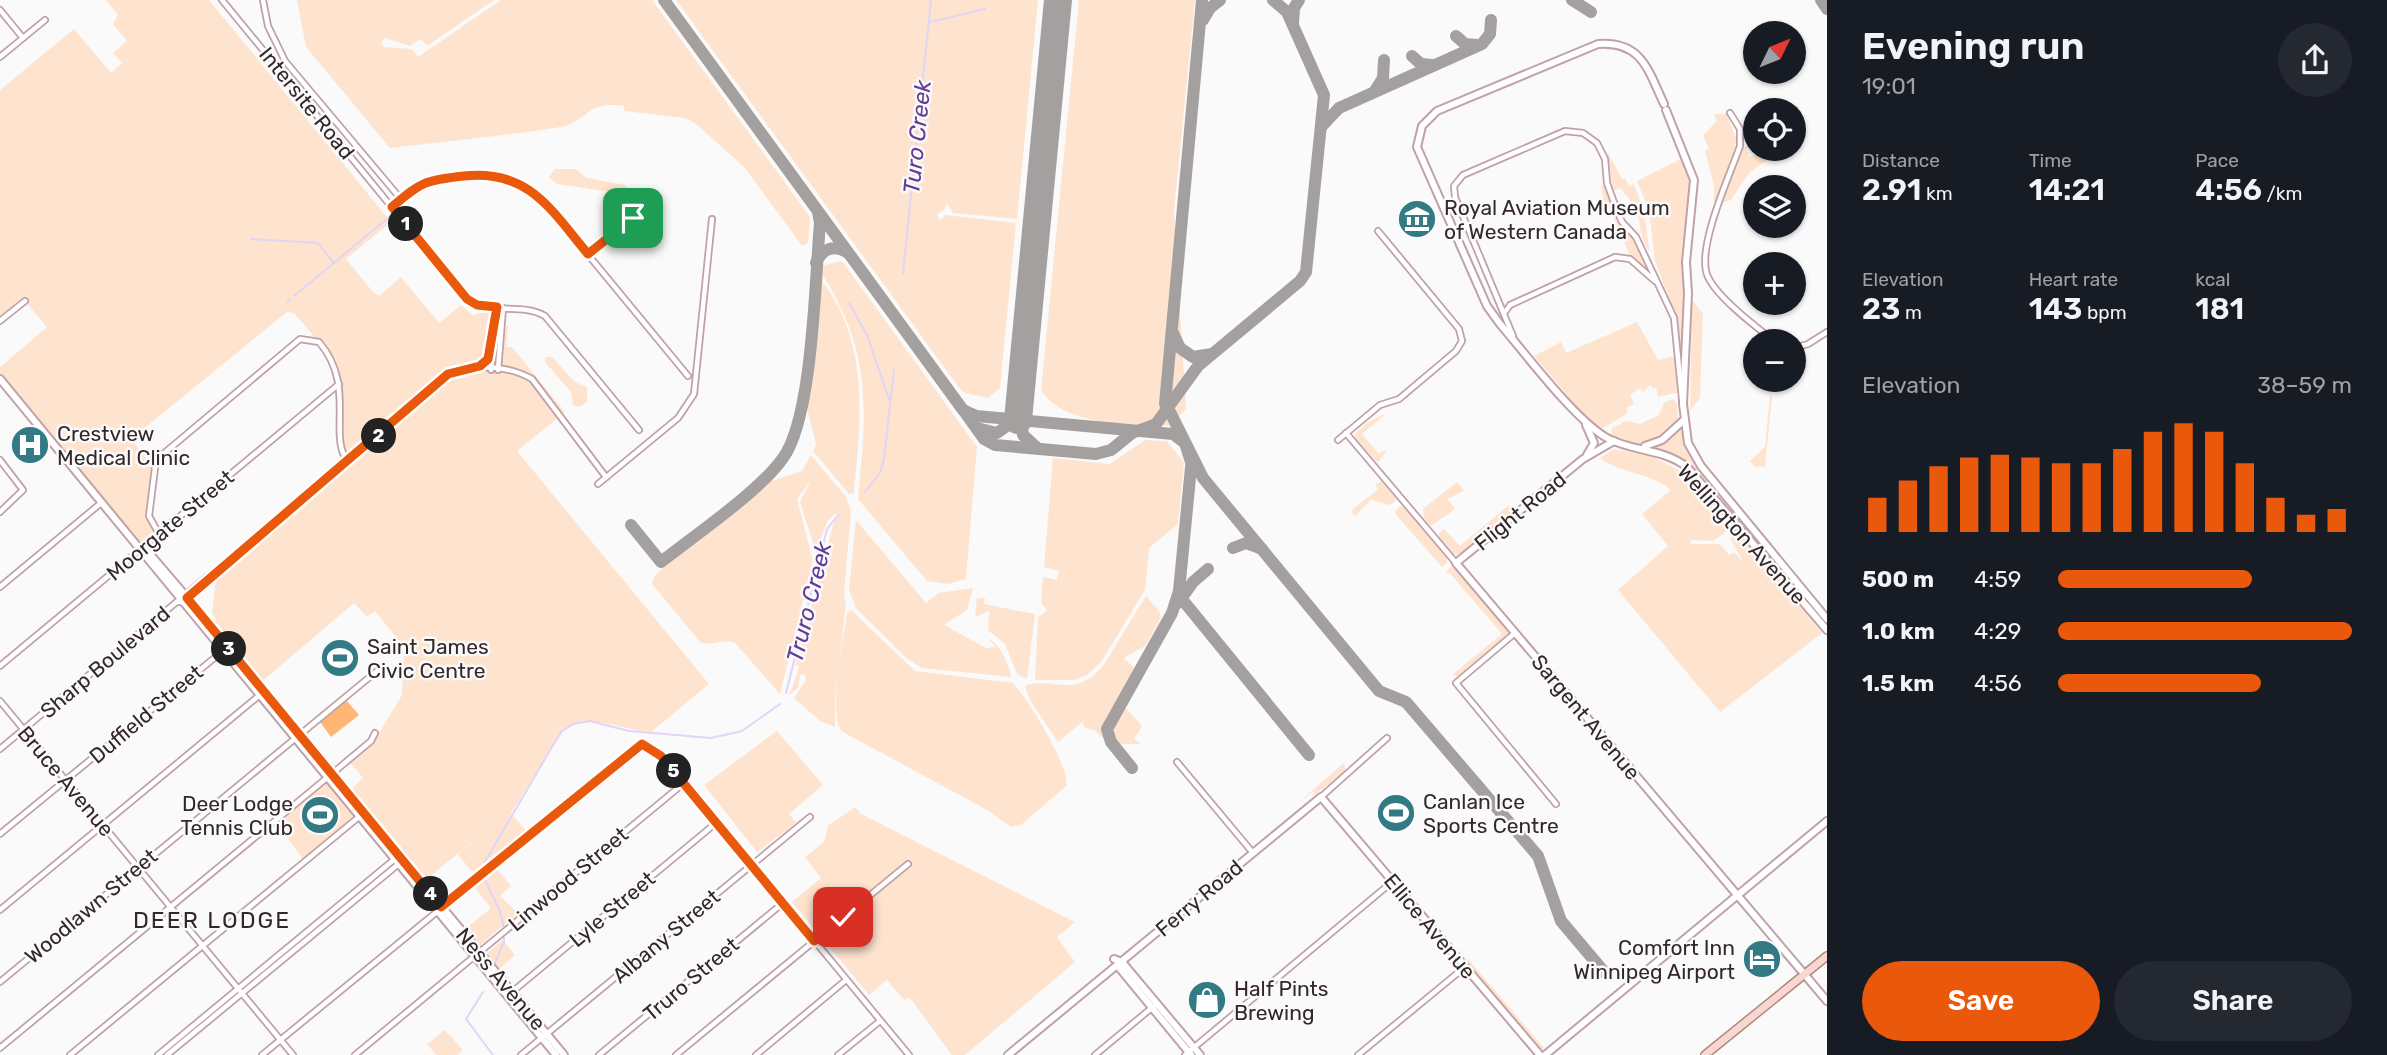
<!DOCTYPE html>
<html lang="en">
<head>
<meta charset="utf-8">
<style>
  :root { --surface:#171b24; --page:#242831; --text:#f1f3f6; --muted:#9ea1a6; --accent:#ea580c }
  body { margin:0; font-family:Rubik,sans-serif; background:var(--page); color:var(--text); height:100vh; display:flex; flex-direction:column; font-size:26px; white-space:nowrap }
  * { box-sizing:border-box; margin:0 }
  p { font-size:23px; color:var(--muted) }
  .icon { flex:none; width:38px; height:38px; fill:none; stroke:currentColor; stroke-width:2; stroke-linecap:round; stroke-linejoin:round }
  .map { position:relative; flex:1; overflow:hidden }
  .drawer { display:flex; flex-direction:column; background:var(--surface); width:560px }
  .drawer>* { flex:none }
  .needle { width:46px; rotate:47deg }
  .fabs { position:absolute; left:1743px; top:21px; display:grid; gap:14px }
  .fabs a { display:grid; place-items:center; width:63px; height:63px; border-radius:50%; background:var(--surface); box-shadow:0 2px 5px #0004; font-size:35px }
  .pin { position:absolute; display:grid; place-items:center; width:60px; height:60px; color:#fff; margin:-30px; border-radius:14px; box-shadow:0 4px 10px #0006 }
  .km { position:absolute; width:35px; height:35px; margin:-18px; border-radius:50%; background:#222; color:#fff; font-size:19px; line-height:35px; text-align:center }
  .round { display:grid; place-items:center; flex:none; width:74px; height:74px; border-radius:37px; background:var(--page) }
  .headline { display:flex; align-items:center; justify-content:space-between; height:119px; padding:0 35px }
  h1 { font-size:38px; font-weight:600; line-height:52px }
  .stats { display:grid; grid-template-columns:repeat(3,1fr); gap:10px; height:119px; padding:7px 35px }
  .stats div { display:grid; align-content:center }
  .stats b { font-size:30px; font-weight:600 }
  .stats small { font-size:19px; font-weight:400 }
  .stats p { font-size:19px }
  .chart { height:196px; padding:14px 35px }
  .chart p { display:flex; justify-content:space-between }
  .chart svg { width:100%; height:126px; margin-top:7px; stroke:var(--accent); stroke-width:6 }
  .action { display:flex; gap:14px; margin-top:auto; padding:14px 35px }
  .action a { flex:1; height:80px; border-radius:42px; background:var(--accent); color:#fff; font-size:28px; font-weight:600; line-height:80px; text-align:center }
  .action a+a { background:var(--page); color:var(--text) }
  ul { padding:0 35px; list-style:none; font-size:23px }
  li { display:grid; grid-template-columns:112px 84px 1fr; align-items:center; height:52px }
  li i { height:18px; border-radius:9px; background:var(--accent) }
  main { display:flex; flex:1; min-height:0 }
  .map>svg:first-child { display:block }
</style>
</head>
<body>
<main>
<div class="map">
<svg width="1827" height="1055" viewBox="0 0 1827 1055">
  <rect width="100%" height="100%" fill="#fafafa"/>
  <!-- green -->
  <g fill="#fee4ce">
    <path d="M106 0H209L391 222 346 259 373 292 379 296 401 277 439 323 461 305 473 315 493 310 492 325 508 326 506 347H512L565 412 517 451 709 684 651 732C619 730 592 711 562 731L511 813 526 831 476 871H471L458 854 502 817 422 883 347 793 363 778 348 760 371 741 375 733 378 735 402 695 404 647 375 611 367 617 354 603 258 685 211 627 216 621 212 613 217 570 347 462C336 442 343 421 341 398 338 363 316 338 294 313L287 312 131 439 153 466 149 516 159 534 141 548 0 379V367L47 327 25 301 0 321V90L74 29 111 73 122 63 113 53 127 41 113 24 118 15Z"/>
    <path d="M297 0H494L427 46 421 39 410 46 385 38 381 43 384 47 412 49 418 57 501 0H652L810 217 808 243 802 246 745 168 695 123 685 118 624 111V106C585 100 588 122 561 127 504 136 447 141 390 148L306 47Z"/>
    <polygon points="676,0 1038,0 1017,219 953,213 947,203 944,210 937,214 940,221 945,215 1016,223 1000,388 988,398 965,393 960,389"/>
    <path d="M1079 0H1195L1174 211 1186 409 1169 426C1129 424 1065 427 1041 390Z"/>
    <polygon points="1714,114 1726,114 1737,140 1737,144 1732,144 1736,146 1718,202 1714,201 1714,185 1705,151 1709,149 1703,135 1717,121"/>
    <polygon points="1755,141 1746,149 1750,157 1766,149 1778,149 1776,154 1749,173 1731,200 1723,203 1742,149"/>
    <path d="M1607 151 1622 179 1625 178 1629 186 1633 183C1643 205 1647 226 1649 251 1640 239 1641 225 1637 213 1634 202 1626 196 1620 188L1613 191Z"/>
    <polygon points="1685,157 1692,177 1683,277 1683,390 1677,319 1655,261 1649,210 1637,181"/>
    <polygon points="555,169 575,169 587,178 625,185 629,191 625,194 557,184 549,177"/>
    <polygon points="1601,185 1606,187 1618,221 1632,236 1648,272 1630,256 1610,208 1604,203"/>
    <path d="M842 261 977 447 966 579 948 584 927 581 858 499C867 409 872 350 820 271L821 266Z"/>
    <path d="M821 280C870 342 861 420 854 493L849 494 813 451 816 445 807 408Z"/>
    <polygon points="1692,300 1703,314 1700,398 1690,411"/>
    <polygon points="1637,322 1658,360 1675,356 1677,393 1658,397 1656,387 1653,389 1650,385 1643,392 1640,388 1630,395 1634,404 1626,408 1628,413 1600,430 1584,415 1534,356 1561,342 1566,353"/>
    <polygon points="546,357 552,357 575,382 587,387 587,402 579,407 573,405 571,392 545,362"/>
    <polygon points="1770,394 1772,397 1765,466 1755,467 1750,461 1765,447"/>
    <path d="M1673 399 1677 403 1678 421C1663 444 1634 450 1611 436L1612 428 1626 421 1640 424 1659 415 1664 403Z"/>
    <polygon points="1387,413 1362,434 1379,454 1387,449 1378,463 1356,440 1355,434 1368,422"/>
    <polygon points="1680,428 1691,458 1714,490 1682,460 1654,447"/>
    <polygon points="1145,440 1167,441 1184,463 1178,524 1149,548 1145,590 1101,662 1087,675 1075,680 1035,680 1038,618 1047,610 1041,603 1043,577 1057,580 1059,571 1044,567 1053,458 1110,464"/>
    <path d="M1614 449 1652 456 1684 473 1730 529 1713 541 1691 540V544H1720L1729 555 1734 552 1744 563 1730 538 1736 531 1822 633 1720 712 1618 590 1668 546 1642 514 1671 490C1650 472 1621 474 1600 458Z"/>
    <path d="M811 455 846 497 851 511 844 595 846 605 835 695V727L820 721 794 698 806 680 804 674 800 675 798 688 788 696C792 689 797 674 799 666L795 665 834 522 840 514H835L827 522 816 552 800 502 811 480 797 499 813 561 780 694 735 643C722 638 712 647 700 642L652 584 655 575 768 482 802 471Z"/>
    <polygon points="1381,481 1395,496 1396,501 1389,505 1371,500 1355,516 1351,511 1378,489 1375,485"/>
    <polygon points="1457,482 1464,491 1447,499 1455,509 1431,526 1424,519 1423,509"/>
    <polygon points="1509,505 1509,515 1461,555 1453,554 1438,536 1443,528 1460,546"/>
    <polygon points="1400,506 1404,507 1447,557 1447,563 1442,567 1397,516 1395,511"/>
    <path d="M856 520 926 603 939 593 973 588 967 610 944 625 986 648 996 647 987 637C1001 646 1008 661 1011 677L922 668 906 658 856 608 849 590Z"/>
    <polygon points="1450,567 1456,568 1509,632 1508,637 1457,677 1453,674 1502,634 1450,573 1446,573"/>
    <path d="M1146 596 1159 611 1161 618 1145 646 1124 658 1135 669 1104 723 1105 740 1094 730 1085 728 1082 722 1058 742 1030 700 1025 686C1052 675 1073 701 1103 666Z"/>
    <polygon points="977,598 985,598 984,604 1035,614 1027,679 1017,674 1005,644 988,630 989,611 975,617"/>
    <path d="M851 610 915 671 1013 683C1026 696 1072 770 1066 786L1021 825 1011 827 989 811 841 731C828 706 843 642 847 613Z"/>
    <path d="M1126 708 1142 726 1134 739 1141 744H1119C1110 732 1115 716 1126 708Z"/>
    <polygon points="777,731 823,785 789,814 796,823 757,852 704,785"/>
    <polygon points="1344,763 1346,771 1314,795 1314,791 1298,803"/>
    <polygon points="327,778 359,817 305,862 275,821"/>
    <polygon points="855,807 861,814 1075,922 1057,937 1075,962 965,1055 952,1055 910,998 904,1000 887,980 869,995 792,902 821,878 805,857 824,842 828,826"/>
    <polygon points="497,869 511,886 500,896 518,913 479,946 465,929 491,908 474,887"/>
    <polygon points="503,940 515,955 499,969 486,954"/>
    <polygon points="1468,959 1544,1048 1541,1050 1467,962"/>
    <polygon points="445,1030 463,1050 458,1055 436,1055 427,1044"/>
  </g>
  <!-- forest -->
  <polygon fill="#ffb674" points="343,701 347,701 359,715 331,737 320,722"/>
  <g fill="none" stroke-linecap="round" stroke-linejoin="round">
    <!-- stream -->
    <g stroke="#e0d5f7" stroke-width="2">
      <polyline points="930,22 985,9"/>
      <polyline points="389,217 390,216"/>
      <polyline points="251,239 318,243 334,263"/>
      <polyline points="903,273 931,0"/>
      <polyline points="294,296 388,218"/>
      <polyline points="287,302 290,299"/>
      <polyline points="849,303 867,335 890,402"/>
      <polyline points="865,492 880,473 884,459 894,370"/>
      <polyline points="786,693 827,529 839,514"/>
      <polyline points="483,871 483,865 552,747 562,731 573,724 590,721 629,731 711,738 742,731 780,704"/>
      <polyline points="483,876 500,911 504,928"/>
      <polyline points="495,963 504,942 504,934"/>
      <polyline points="483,992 466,1019 493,1055"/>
    </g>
    <!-- taxiway -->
    <g stroke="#a4a0a0" stroke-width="12">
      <polyline points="664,0 963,410 976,416 1173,434 1185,443 1191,462"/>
      <polyline points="1572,0 1591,12"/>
      <polyline points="1821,0 1827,9"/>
      <polyline points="1203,20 1210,8 1220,0"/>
      <polyline points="1293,23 1294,8 1299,0"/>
      <polyline points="1456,36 1465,44 1477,45"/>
      <polyline points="1412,56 1421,64 1432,65"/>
      <polyline points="1375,91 1383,78 1384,60"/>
      <polyline points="1322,126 1339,108 1482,44 1490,34 1491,20"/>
      <path d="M816 263C822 248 835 244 848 253"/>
      <polyline points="1173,333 1180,348 1193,357 1212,354"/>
      <polyline points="1166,397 1168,408 1203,478 1379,691 1406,702 1538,856 1561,921 1605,973"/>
      <polyline points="1165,404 1202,0"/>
      <polyline points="964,411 984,439 995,445 1096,454 1111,450 1132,433 1156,424 1198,366 1300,281 1306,272 1324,95 1287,12 1273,0"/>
      <polyline points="1020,414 1023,435 1037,448"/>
      <polyline points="977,428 997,433 1015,420 1023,353"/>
      <polyline points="1192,457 1179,591 1181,598 1309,755"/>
      <path d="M631 525 661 562C695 535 760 491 783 458 813 417 815 279 820 223L818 212"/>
      <polyline points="1233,548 1246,543 1262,549"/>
      <polyline points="1178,603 1193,582 1208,569"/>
      <polyline points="1132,768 1111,742 1107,729 1172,613 1179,591"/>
    </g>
    <!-- runway -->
    <polyline stroke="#a4a0a0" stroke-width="28" points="1018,420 1058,0"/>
    <!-- street casing -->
    <g stroke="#c0a1a9" stroke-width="8">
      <g id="street">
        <path d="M222 0 467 299C488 316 522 302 545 316L639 430"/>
        <polyline points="263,0 268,26 285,61 400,198"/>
        <polyline points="0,10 23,38"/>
        <polyline points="0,57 45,20"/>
        <path d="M1730 113 1740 129V146C1730 175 1695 250 1708 277 1718 298 1755 326 1774 341"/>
        <polyline points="392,207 426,181 482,174 515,181 548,206 688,376"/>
        <polyline points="588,254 633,218"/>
        <polyline points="1505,312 1510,305 1615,257 1630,259 1655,281"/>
        <polyline points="0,321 25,301"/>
        <polyline points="1513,336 1455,197 1454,186 1463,175 1565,131 1583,133 1597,143 1605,159 1607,183 1616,208 1622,222 1636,237 1674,318 1682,399"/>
        <polyline points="1794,348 1808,344 1827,332"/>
        <polyline points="474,367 483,364 491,354"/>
        <polyline points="491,370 497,307"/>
        <polyline points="498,370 503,308"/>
        <polyline points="1346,433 1456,563"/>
        <polyline points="1338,440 1380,405 1399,399 1456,351 1462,341 1459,329 1378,231"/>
        <polyline points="0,460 23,490 0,512"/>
        <polyline points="598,484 678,418 694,394 712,219"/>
        <path d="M159 534 149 516 156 460 300 339 319 342C357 386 327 436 348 462"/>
        <polyline points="0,587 101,503"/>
        <path d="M178 602H181L439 382C463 362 506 364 532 379L606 477"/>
        <polyline points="1515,633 1456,683 1556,804"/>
        <polyline points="0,666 339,384"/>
        <polyline points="0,701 293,1055"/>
        <polyline points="0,749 209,575"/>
        <polyline points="1177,762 1253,853"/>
        <polyline points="1321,797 1387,738"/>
        <polyline points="0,834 224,650"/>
        <polyline points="0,910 261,694"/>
        <polyline points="0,982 377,671"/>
        <polyline points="512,992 716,823"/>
        <polyline points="0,1048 334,772 371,741 375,733"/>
        <polyline points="70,1055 360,816"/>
        <polyline points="158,1055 396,858"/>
        <polyline points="167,1055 401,862"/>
        <polyline points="262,1055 642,744 650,746 666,761 909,1055"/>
        <polyline points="355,1055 684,783"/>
        <polyline points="521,1055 810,817"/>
        <polyline points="599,1055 783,903"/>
        <polyline points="676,1055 908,864"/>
        <polyline points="756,1055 846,980"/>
        <polyline points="838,1055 880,1021"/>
        <polyline points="1095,1055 1154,1006"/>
        <polyline points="1185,1055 1392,882"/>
        <polyline points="1358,1055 1465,967"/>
      </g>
    </g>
    <!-- secondary casing -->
    <g stroke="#c0a1a9" stroke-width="10">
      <g id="secondary">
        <path d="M1664 104C1648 70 1642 41 1598 44L1437 111 1422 126 1417 147 1487 306 1500 324C1525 353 1575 420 1607 438 1633 452 1662 448 1687 467L1827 630"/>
        <polyline points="1666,110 1694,180 1686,262 1688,293 1683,404 1688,443 1701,466 1827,619"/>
        <polyline points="0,379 556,1055"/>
        <polyline points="1586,425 1594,443 1587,455"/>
        <polyline points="1614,441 1583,459 1456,563 1827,1001"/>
        <polyline points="1645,446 1662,440 1684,420"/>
        <polyline points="141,548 149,553 190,601 564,1055"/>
        <polyline points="1114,959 1122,962 1200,1055"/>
        <polyline points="1117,965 1191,1055"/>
        <polyline points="1008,1055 1321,797 1540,1055"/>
        <polyline points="1545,1055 1827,821"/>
      </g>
    </g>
    <!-- primary casing -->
    <g stroke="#b18781" stroke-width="10">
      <polyline id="primary" points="1705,1055 1827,956"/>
    </g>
    <!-- street -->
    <use href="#street" stroke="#fff" stroke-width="4.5"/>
    <!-- secondary -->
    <use href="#secondary" stroke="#fff" stroke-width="6"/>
    <!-- primary -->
    <use href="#primary" stroke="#f9d6d0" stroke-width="7"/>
  </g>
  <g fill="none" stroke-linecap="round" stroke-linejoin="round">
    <!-- route casing -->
    <g stroke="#fff" stroke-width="14">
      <path id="route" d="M633 218 588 254C551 210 529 169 464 176 425 180 421 182 392 207L467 299 477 305 497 307 488 359 480 366 448 374 187 598 441 907 642 744 661 756 814 941 843 917"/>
    </g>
    <!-- route -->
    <use href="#route" stroke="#ea580c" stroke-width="9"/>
  </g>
  <!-- icons -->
  <defs>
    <g id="museum-disc" transform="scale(2.0125)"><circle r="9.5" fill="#337a84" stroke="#fafafa"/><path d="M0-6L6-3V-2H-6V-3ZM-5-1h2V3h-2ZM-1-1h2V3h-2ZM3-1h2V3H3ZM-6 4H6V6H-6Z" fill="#fff"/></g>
    <g id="hospital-disc" transform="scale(2.0125)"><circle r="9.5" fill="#337a84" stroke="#fafafa"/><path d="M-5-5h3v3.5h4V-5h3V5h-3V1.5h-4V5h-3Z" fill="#fff"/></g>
    <g id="stadium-disc" transform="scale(2.0125)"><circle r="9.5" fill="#337a84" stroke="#fafafa"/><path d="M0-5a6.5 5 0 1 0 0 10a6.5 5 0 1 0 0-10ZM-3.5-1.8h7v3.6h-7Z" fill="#fff"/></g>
    <g id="hotel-disc" transform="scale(2.0125)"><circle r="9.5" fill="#337a84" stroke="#fafafa"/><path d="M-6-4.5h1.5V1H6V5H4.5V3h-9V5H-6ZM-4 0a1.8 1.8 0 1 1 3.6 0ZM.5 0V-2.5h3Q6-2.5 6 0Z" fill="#fff"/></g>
    <g id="shop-disc" transform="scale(2.0125)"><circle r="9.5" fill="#337a84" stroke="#fafafa"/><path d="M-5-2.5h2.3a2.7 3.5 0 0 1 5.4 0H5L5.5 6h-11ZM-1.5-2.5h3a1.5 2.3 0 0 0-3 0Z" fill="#fff"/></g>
  </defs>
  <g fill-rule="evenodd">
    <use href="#museum-disc" x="1417" y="219"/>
    <use href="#hospital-disc" x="30" y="445"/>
    <use href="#stadium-disc" x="340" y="658"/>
    <use href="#stadium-disc" x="1396" y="813"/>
    <use href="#stadium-disc" x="320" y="815"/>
    <use href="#hotel-disc" x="1762" y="959"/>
    <use href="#shop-disc" x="1207" y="1000"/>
  </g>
  <g text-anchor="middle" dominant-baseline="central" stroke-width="5" stroke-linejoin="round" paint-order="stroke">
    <!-- street labels -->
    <g font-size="21" fill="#33272a" stroke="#fafafa">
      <text transform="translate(307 103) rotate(51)">Intersite Road</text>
      <text transform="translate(1520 511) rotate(-39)">Flight Road</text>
      <text transform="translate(170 525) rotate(-40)">Moorgate Street</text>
      <text transform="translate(1742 534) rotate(48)">Wellington Avenue</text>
      <text transform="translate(105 662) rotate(-40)">Sharp Boulevard</text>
      <text transform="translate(146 714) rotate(-40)">Duffield Street</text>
      <text transform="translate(1586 717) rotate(50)">Sargent Avenue</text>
      <text transform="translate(66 781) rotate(50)">Bruce Avenue</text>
      <text transform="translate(568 879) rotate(-40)">Linwood Street</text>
      <text transform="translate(1199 898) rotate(-40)">Ferry Road</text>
      <text transform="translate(91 906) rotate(-40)">Woodlawn Street</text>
      <text transform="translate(612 909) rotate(-40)">Lyle Street</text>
      <text transform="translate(1430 926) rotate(50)">Ellice Avenue</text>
      <text transform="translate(666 936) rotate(-40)">Albany Street</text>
      <text transform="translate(501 979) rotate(50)">Ness Avenue</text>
      <text transform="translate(691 979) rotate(-40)">Truro Street</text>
    </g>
    <!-- poi labels -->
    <g font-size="21" fill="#33272a" stroke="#fafafa" text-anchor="start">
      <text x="1444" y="207">Royal Aviation Museum<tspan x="1444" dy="24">of Western Canada</tspan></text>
      <text x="57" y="433">Crestview<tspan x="57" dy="24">Medical Clinic</tspan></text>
      <text x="367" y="646">Saint James<tspan x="367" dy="24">Civic Centre</tspan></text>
      <text x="1423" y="801">Canlan Ice<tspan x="1423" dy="24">Sports Centre</tspan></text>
      <text x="293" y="803" text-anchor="end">Deer Lodge<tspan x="293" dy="24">Tennis Club</tspan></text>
      <text x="1735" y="947" text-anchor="end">Comfort Inn<tspan x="1735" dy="24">Winnipeg Airport</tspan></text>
      <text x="1234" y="988">Half Pints<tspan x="1234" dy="24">Brewing</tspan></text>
    </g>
    <!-- water labels -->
    <g font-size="23" font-style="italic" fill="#623b99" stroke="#fafafa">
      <text transform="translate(917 137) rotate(-84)">Turo Creek</text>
      <text transform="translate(809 602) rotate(-76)">Truro Creek</text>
    </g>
    <!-- neighbourhood labels -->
    <g font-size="23" letter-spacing="2" fill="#33272a" stroke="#fafafa">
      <text x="212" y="920">DEER LODGE</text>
    </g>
  </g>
</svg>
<div class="fabs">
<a><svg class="needle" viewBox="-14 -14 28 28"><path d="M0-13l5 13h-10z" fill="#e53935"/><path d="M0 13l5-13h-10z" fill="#9ea1a6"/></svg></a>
<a><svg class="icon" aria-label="locate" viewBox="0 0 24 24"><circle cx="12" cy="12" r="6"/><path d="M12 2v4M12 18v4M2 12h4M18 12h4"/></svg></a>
<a><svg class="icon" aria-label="layers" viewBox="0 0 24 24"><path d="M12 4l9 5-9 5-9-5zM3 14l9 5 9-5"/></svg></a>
<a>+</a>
<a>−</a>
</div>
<div class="pin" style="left:633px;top:218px;background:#1e9e55"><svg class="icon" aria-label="arrive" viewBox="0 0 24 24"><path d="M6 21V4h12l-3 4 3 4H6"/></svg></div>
<div class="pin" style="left:843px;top:917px;background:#d93025"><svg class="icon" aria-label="check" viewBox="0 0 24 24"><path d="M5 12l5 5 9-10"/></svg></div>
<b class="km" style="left:406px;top:224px">1</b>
<b class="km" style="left:379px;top:436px">2</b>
<b class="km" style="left:229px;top:649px">3</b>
<b class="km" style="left:431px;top:894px">4</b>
<b class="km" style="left:674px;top:771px">5</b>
</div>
<section class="drawer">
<div class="headline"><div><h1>Evening run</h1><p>19:01</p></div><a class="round"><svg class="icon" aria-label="share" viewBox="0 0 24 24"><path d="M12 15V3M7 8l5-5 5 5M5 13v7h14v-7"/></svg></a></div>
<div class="stats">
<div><p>Distance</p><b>2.91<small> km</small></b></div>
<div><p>Time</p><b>14:21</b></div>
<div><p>Pace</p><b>4:56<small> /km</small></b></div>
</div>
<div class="stats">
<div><p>Elevation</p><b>23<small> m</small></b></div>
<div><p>Heart rate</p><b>143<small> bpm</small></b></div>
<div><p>kcal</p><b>181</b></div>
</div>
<div class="chart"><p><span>Elevation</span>38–59 m</p>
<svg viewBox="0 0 160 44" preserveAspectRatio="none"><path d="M5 44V32M15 44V26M25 44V21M35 44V18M45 44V17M55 44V18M65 44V20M75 44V20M85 44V15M95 44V9M105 44V6M115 44V9M125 44V20M135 44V32M145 44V38M155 44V36"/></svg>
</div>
<ul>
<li><b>500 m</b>4:59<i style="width:66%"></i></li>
<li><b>1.0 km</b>4:29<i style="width:100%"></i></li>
<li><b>1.5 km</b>4:56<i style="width:69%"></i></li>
</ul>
<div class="action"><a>Save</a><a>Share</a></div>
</section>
</main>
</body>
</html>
